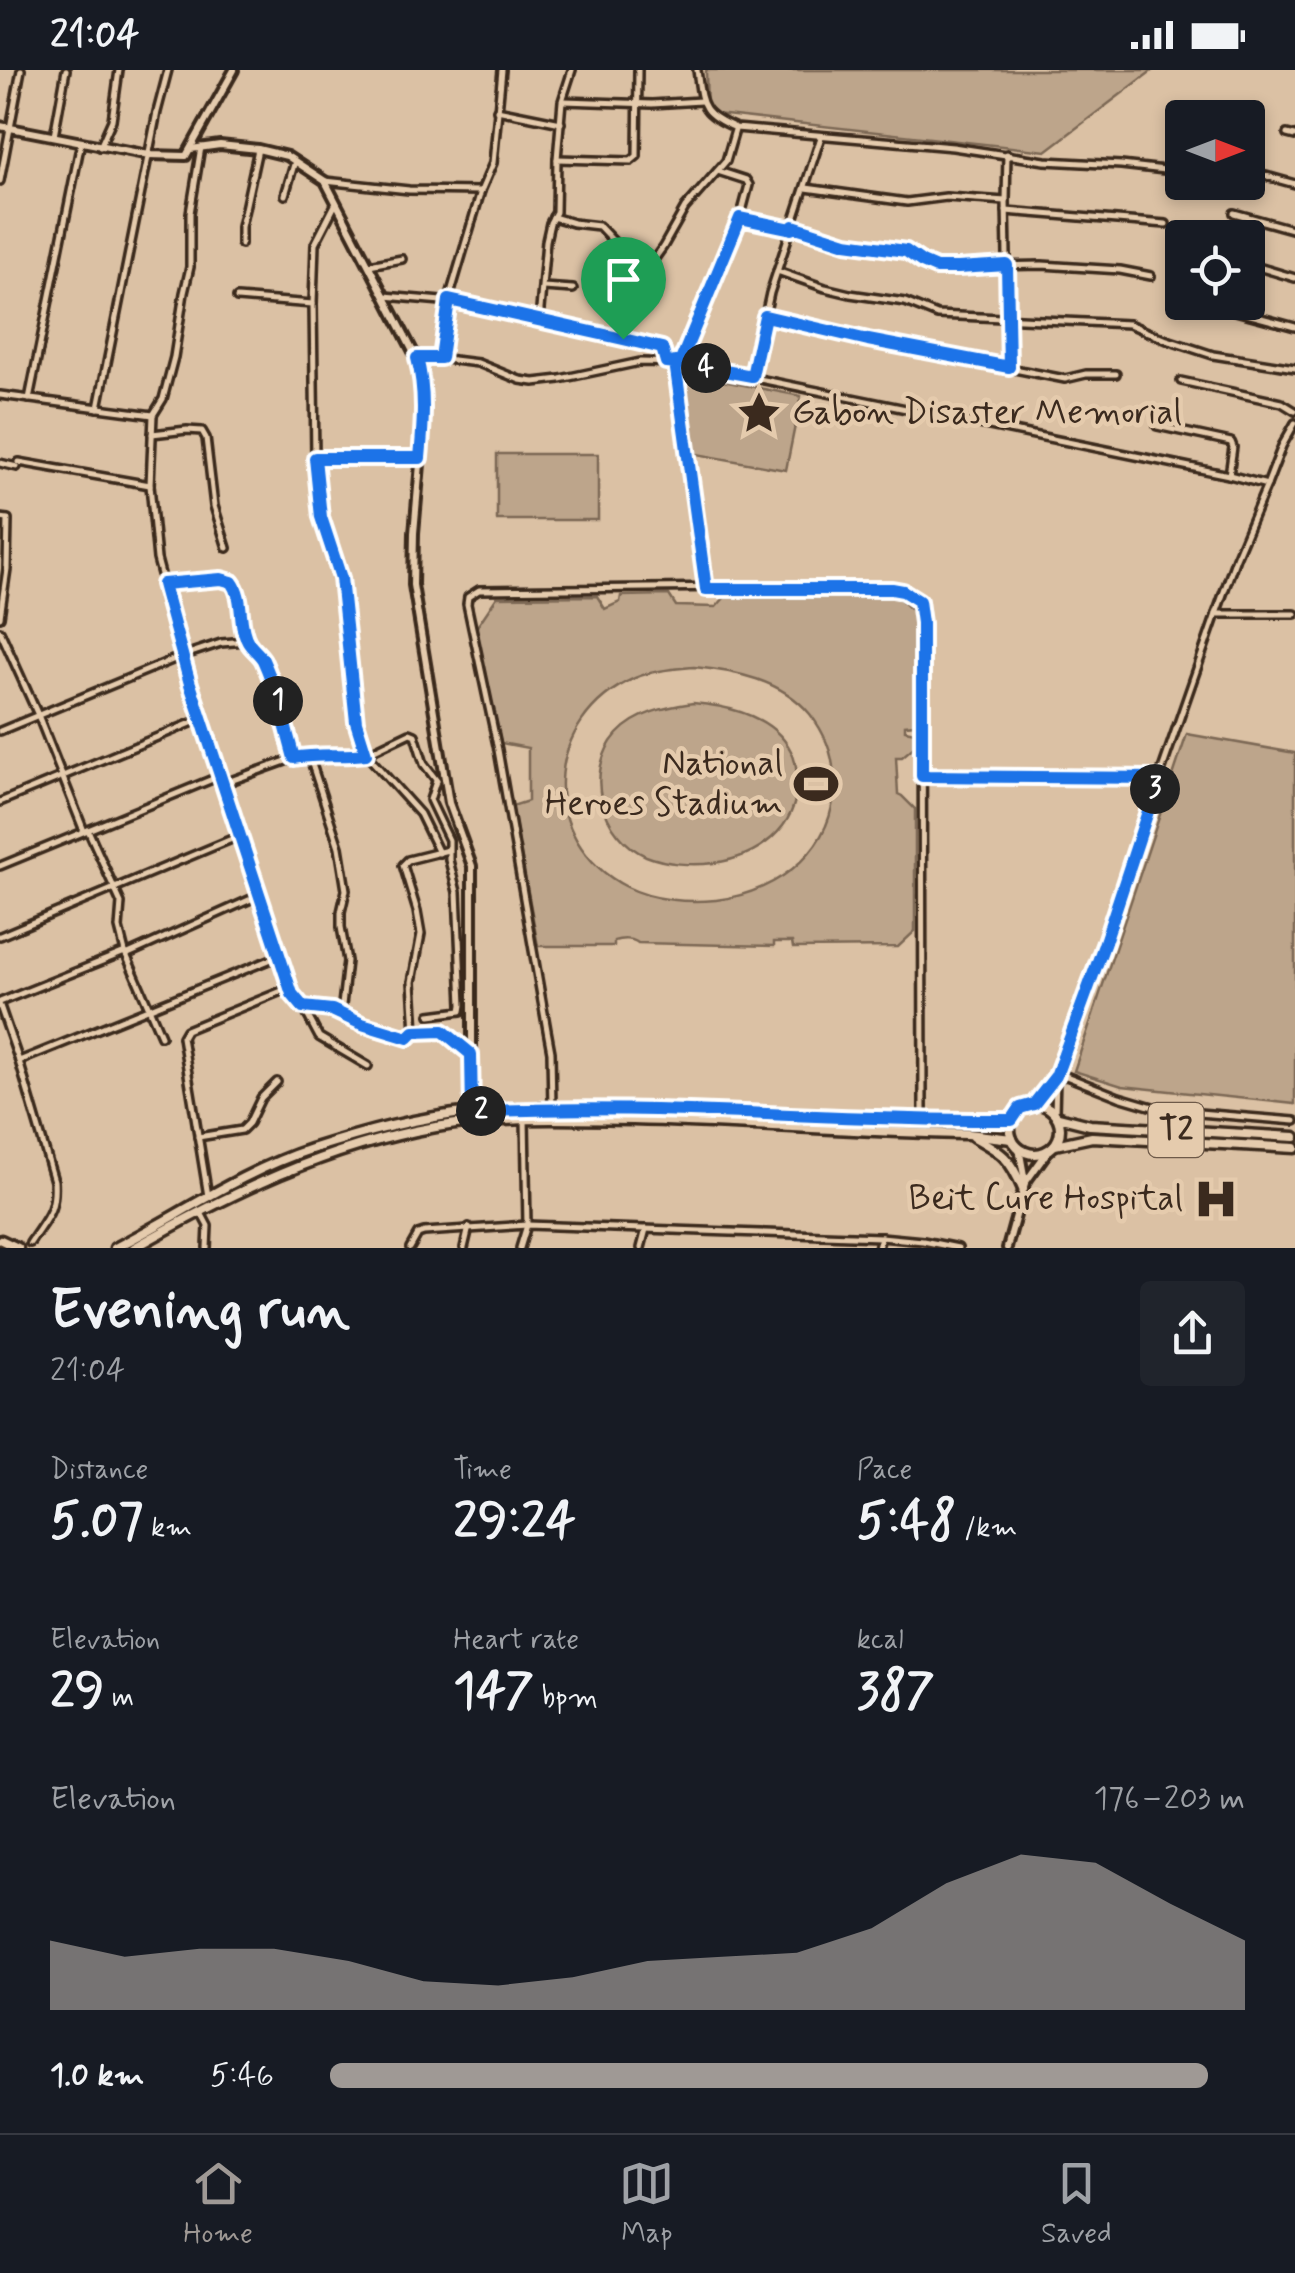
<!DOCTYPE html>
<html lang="en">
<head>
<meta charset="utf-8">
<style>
  :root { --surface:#171b24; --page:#20242c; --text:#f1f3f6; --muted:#9ea1a6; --line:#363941; --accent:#9f9995 }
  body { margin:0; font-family:Mynerve,sans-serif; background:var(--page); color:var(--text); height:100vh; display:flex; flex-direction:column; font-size:38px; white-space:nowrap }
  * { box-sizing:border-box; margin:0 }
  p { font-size:32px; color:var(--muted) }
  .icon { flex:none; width:55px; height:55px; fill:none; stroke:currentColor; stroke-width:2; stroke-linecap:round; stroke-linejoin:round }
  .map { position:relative; height:1178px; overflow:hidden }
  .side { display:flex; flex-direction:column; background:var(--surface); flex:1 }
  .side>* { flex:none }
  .needle { width:65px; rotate:90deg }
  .tools { position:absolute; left:1165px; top:30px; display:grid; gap:20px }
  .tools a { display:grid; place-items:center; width:100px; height:100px; border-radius:10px; background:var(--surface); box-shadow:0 5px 15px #0003; font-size:50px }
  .pin { position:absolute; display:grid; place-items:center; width:85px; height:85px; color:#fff; margin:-102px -42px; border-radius:50% 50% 50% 0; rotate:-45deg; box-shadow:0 0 10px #0007 }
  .pin .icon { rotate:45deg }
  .km { position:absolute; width:50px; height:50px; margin:-25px; border-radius:50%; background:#222; color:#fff; font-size:28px; line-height:50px; text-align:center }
  .round { display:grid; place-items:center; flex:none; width:105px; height:105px; border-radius:10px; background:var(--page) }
  .headline { display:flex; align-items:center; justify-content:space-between; height:170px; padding:0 50px }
  h1 { font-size:55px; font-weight:800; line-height:75px }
  .metrics { display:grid; grid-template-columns:repeat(3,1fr); gap:15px; height:170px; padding:10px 50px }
  .metrics div { display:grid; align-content:center }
  .metrics b { font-size:50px; font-weight:800 }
  .metrics small { font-size:28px; font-weight:400 }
  .metrics p { font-size:28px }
  .chart { height:280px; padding:20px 50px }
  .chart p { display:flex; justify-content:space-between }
  .chart svg { width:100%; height:180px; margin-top:10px; fill:var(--accent); opacity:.7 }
  ul { padding:0 50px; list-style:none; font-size:32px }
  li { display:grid; grid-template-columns:160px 120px 1fr; align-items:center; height:75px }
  li i { height:25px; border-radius:12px; background:var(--accent) }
  .status { display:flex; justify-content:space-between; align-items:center; height:70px; padding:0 50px; background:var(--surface); direction:ltr }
  .status svg { height:28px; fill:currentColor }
  .tabs { display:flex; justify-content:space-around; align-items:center; height:140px; border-top:2px solid var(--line); background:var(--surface); font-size:28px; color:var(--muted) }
  .tabs a { display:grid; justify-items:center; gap:5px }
  .tabs .selected { color:var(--accent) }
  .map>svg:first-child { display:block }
</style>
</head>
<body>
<div class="status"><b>21:04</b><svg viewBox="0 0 49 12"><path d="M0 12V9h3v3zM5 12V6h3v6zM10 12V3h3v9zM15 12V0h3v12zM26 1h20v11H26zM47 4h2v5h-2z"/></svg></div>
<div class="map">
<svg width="1295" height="1178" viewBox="0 0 1295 1178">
  <rect width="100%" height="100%" fill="#dbc1a4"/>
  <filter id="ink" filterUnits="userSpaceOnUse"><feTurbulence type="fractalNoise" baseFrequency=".01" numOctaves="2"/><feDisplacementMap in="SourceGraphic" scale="20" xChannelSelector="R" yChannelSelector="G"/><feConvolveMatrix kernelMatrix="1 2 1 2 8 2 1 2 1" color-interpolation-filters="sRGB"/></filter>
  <g filter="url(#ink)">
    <!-- green -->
    <g fill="#bda58b" stroke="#7c6854" stroke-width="2.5" fill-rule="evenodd">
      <polygon points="706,0 1153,0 1046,81 707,43"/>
      <polygon points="681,303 801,326 786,400 691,383"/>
      <rect x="497" y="384" width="101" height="66"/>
      <path d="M669 525 676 536 716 537 725 527H898L915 543V654L905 655V660L915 662V676L902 687H896L898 724 902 726 915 739V861L898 877 793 878 792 872H774V876L638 873C632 868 620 869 614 871V876H538L512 736 528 731V678L501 673 476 558 497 527 597 526 605 539 620 532 621 526ZM694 597C735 601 782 610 810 644 825 663 833 683 834 707 838 776 781 822 716 830 687 833 653 830 627 817 536 770 542 649 635 608 653 600 675 599 694 597Z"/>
      <path d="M693 633C729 636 773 646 791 681 796 691 797 701 797 711 798 759 757 787 714 793 692 796 666 794 646 786 601 766 583 702 617 664 636 643 666 637 693 633Z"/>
      <polygon points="1187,664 1295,683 1295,1034 1122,1016 1074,1001"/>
    </g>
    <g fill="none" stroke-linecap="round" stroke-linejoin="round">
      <!-- street casing -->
      <g stroke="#3b2a1e" stroke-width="12">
        <g id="street">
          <path d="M697 0C702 35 700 43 736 58L953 77 1045 91 1121 95 1182 102"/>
          <polyline points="564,31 652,34 701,31"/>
          <polyline points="497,40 561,53"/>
          <polyline points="1287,64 1295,66"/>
          <polyline points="54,66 66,0"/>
          <polyline points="100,77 112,50 119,0"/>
          <polyline points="201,77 190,143 190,197 184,223 174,287 163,329 153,345 150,415 157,489 190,614 289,918 295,929 303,937 332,940 362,955 408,968 412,967 415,962 412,912 421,864 417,841 403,795 408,790 448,780"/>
          <polyline points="1007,84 1006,131 1009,296"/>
          <polyline points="557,89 631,91 637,86 638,0"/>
          <polyline points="1248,101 1295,114"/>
          <polyline points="0,111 21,0"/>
          <polyline points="325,111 409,120 481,121"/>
          <polyline points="806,118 907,132 946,127 1006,131"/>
          <polyline points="285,125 295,91"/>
          <polyline points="336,133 315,174 313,234 315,388 321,447 341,508 357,652 366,684 420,744 439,783"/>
          <polyline points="1006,141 1166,154"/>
          <polyline points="1234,143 1295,160"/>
          <polyline points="553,147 573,153 599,156 615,173"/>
          <polyline points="740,149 791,159"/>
          <polyline points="793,156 846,173 906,181 922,192 936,197 1042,195 1120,200 1151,206"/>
          <polyline points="241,174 241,157 258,79"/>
          <polyline points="1248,194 1295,208"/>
          <polyline points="369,195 402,189"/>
          <polyline points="777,201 825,218 850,224 905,232 937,245 1129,254 1167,270 1213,285 1295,298"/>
          <polyline points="543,217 573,219"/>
          <polyline points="385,226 464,233 662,277 666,291"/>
          <polyline points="237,228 313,234"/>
          <polyline points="1202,232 1295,257"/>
          <polyline points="765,246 868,270 1065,309 1086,304 1116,304"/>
          <polyline points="539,251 546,171 550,153 556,142 557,89 562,31 572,0"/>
          <polyline points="623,269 634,226 641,208 663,177 685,138 726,91 735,60"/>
          <polyline points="441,288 446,239 481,121 493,93 502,0"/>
          <polyline points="417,289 429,287 478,293 520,310 534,312 560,309 640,292 681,293 1229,405 1267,415 1236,488 1216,544 1159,708 1104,875 1056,1007 1055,1043"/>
          <polyline points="681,293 719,204 729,172 740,149 749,115 746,110 718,101"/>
          <polyline points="675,294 706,519"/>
          <polyline points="752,306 770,223 821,67"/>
          <polyline points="1181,311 1282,333 1295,341"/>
          <polyline points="0,325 153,345"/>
          <polyline points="29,329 81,72"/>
          <polyline points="98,338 157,42 168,0"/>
          <polyline points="1157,356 1231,372 1233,377 1229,405"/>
          <polyline points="152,364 187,360 202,361 206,368 214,436 227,478"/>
          <polyline points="315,388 420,388"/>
          <polyline points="19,392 150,415"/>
          <polyline points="0,393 17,397"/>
          <polyline points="1267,415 1282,376 1295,353"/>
          <polyline points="0,448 8,449 7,499 0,547"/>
          <polyline points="163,514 221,509 232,512 241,531 247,571 261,586 274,619 294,688"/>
          <polyline points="1216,544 1295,544"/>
          <polyline points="0,561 38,645 84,761"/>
          <polyline points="0,661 182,586 221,573 247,571"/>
          <polyline points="309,685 339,777 346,820 341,842 341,857 347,891 341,944"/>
          <polyline points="922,706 1159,708"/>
          <polyline points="222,714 294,688 321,684 343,686 366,684 410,663 415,665 424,694 437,711"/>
          <polyline points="0,732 201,649"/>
          <polyline points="88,760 121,833 119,858 125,882 161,966"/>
          <polyline points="0,796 220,706"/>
          <polyline points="0,866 239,766"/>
          <polyline points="126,885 260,825"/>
          <polyline points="0,932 125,882"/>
          <path d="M0 936 19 991 54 1111C56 1142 46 1148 30 1173"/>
          <polyline points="303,937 319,967 368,996"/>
          <polyline points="430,945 461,941 462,935 457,822 449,790 449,770 430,730 436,711"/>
          <polyline points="415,962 443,961 471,984"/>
          <polyline points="19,991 279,886"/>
          <polyline points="1056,1007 1066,1006 1119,1027 1163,1040 1295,1051"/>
          <polyline points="1034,1033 1055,1009"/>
          <polyline points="552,1038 551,982 547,960 498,680 467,534 468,527 479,520 734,517 892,519 903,521 919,531 922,553 923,1050"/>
          <polyline points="198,1067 242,1060 249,1053 261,1028 277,1012"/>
          <polyline points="208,1126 182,967 186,960 289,918"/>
          <polyline points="200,1141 208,1156 207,1178"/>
          <polyline points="410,1178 418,1164 424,1162 527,1155 881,1167 923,1171 958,1178"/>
          <polyline points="464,1178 469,1157"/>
          <polyline points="520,1178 527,1155 525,1049"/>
          <polyline points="641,1178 646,1159"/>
          <polyline points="878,1178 881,1167"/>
        </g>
      </g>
      <!-- secondary casing -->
      <g stroke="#3b2a1e" stroke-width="14">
        <g id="secondary">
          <polyline points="0,56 149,85 186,86 234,0"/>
          <polyline points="191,79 220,75 258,79 287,86 325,111 417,289 423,310 424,348 414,463 413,515 449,733 472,796 472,1042"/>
          <polyline points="1019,1078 1025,1111"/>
          <polyline points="1007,1178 1025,1113 1048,1081"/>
        </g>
      </g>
      <!-- primary casing -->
      <g stroke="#3b2a1e" stroke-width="15">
        <g id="primary">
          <circle cx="1035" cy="1059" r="25"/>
          <polyline points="1058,1047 1090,1055 1295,1067"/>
          <path d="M974 1067C1003 1083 1010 1088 1023 1119"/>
          <polyline points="1055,1075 1092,1067 1295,1078"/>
          <polyline points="1,1170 18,1178"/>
          <path d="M115 1178C178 1146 243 1101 311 1079 364 1062 418 1047 473 1042 539 1036 605 1040 670 1042 784 1045 898 1051 1012 1050"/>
          <path d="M134 1178C228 1124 328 1076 436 1057 501 1046 567 1049 633 1050 745 1053 856 1062 968 1064L1012 1069"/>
        </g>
      </g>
      <!-- street -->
      <use href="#street" stroke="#e5cbad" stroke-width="5"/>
      <!-- secondary -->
      <use href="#secondary" stroke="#e5cbad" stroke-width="6"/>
      <!-- primary -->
      <use href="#primary" stroke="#e5cbad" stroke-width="8"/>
    </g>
  </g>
  <g fill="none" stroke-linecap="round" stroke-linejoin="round" filter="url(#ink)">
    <!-- route casing -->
    <g stroke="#fff" stroke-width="20">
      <path id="route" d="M623 269 449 230 441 288H417C426 322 423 354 420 388H315L321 447 341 508 356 652 366 684C342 687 318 683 294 688 285 655 277 621 263 590 259 583 252 579 248 572 237 554 245 529 232 512L221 509 163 514 190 614 292 924 303 937 332 940 362 954 408 968 414 962 443 961 471 984 472 1042C652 1032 832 1052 1012 1050L1020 1038 1034 1034 1056 1006 1104 875 1159 708 922 706V553L919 531 903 521 892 519H706L675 292 752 306 765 246 868 270 1009 297 1007 195 958 198H936L922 192 906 181 846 173 793 156 792 159 740 148 680 293 666 292 662 278 623 269"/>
    </g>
    <!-- route -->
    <use href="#route" stroke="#1a73e8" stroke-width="12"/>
  </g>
  <!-- icons -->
  <defs>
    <g id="sight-bare" transform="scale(3.45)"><path d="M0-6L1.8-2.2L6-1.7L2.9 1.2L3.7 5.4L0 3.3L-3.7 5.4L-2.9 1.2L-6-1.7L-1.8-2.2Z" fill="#3b2a1e" stroke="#e5cbad" stroke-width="2.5" paint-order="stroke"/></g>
    <g id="stadium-bare" transform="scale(3.45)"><path d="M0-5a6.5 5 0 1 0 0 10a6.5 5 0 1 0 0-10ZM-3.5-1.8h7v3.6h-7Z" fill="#3b2a1e" stroke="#e5cbad" stroke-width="2.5" paint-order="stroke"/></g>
    <g id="hospital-bare" transform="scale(3.45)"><path d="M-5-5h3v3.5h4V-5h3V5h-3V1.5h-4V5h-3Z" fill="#3b2a1e" stroke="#e5cbad" stroke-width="2.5" paint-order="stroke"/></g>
  </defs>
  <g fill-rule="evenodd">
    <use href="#sight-bare" x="759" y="343"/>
    <use href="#stadium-bare" x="816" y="714"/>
    <use href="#hospital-bare" x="1216" y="1129"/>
  </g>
  <g text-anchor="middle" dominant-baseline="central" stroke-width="9" stroke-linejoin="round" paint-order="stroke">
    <!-- shield labels -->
    <rect fill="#e5cbad" stroke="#6e5a49" stroke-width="2.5" x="1148.5" y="1033" width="55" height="54" rx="8"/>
    <g font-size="32" font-weight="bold" fill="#3b2a1e">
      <text x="1176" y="1060">T2</text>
    </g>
    <!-- poi labels -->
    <g font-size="35" fill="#3b2a1e" stroke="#e5cbad" text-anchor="end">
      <text x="792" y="343" text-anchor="start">Gabon Disaster Memorial</text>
      <text x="783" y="694">National<tspan x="783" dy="40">Heroes Stadium</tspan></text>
      <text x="1183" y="1129">Beit Cure Hospital</text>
    </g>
  </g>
</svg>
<div class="tools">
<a><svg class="needle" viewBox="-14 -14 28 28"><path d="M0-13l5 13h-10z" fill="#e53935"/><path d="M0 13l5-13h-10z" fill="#9ea1a6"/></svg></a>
<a><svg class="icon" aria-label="locate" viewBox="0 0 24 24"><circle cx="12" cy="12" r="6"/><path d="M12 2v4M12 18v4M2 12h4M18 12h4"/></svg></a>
</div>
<div class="pin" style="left:623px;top:269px;background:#1e9e55"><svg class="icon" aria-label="arrive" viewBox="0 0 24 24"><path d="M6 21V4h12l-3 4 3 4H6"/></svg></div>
<b class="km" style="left:278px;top:631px">1</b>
<b class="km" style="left:481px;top:1041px">2</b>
<b class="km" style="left:1155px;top:719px">3</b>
<b class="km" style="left:706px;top:298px">4</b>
</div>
<section class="side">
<div class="headline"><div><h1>Evening run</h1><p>21:04</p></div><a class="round"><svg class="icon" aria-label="share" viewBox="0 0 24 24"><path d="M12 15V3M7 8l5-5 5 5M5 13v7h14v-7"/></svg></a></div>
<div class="metrics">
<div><p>Distance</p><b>5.07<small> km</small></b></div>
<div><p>Time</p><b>29:24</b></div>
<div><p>Pace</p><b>5:48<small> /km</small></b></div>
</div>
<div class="metrics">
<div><p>Elevation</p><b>29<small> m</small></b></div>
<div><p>Heart rate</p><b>147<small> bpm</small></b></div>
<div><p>kcal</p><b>387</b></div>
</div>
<div class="chart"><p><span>Elevation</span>176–203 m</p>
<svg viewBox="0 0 160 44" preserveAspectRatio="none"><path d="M0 44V27L10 31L20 29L30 29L40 32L50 37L60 38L70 36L80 32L90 31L100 30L110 24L120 13L130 6L140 8L150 18L160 27V44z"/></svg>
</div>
<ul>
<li><b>1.0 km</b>5:46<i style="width:96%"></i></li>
</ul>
</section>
<nav class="tabs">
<a class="selected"><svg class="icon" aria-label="home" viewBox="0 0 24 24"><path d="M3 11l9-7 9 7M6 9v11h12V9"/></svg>Home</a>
<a><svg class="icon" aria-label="map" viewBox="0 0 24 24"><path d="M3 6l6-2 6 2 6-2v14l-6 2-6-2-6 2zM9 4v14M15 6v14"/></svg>Map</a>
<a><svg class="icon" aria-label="saved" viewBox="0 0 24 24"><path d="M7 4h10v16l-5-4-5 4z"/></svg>Saved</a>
</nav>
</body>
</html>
